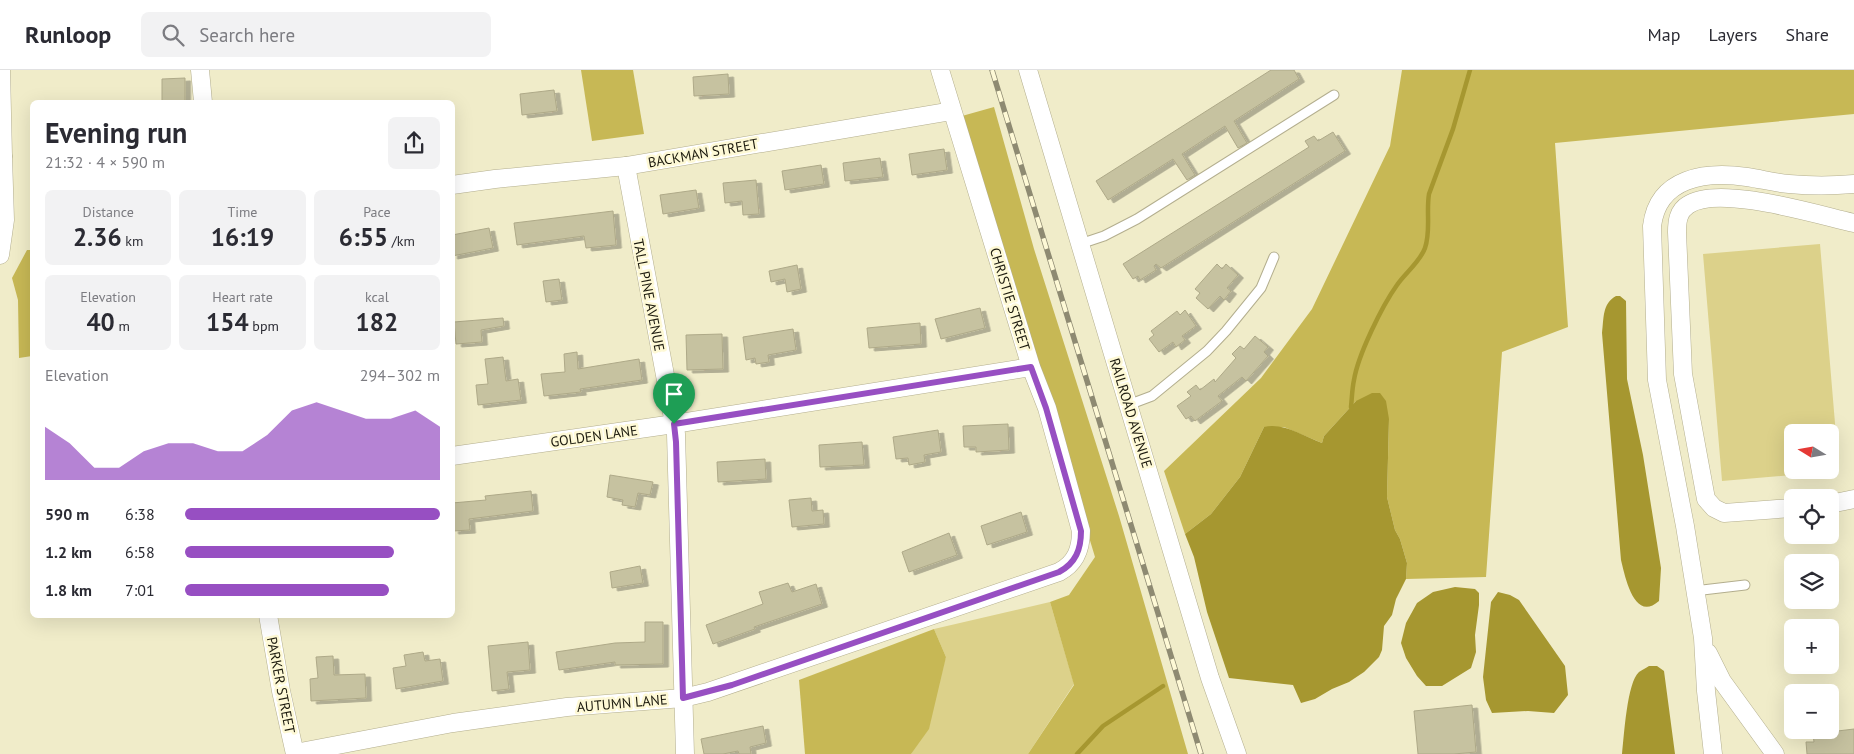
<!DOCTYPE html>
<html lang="en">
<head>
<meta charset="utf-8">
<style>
  :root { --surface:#fff; --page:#f2f2f3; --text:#2b2b33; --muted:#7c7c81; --line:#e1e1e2; --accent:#974fc2 }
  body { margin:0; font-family:"PT Sans",sans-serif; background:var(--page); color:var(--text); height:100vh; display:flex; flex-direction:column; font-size:19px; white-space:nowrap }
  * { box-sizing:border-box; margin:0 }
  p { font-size:16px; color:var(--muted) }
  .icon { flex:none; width:28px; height:28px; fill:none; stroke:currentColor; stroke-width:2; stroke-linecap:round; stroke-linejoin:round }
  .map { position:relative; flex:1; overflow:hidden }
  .panel { position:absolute; left:30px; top:30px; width:425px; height:518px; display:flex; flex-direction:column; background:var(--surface); border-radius:8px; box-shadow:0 5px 20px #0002 }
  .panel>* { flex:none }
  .needle { width:32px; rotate:281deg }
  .buttons { position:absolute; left:1784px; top:354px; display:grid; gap:10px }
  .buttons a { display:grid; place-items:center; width:55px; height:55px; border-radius:8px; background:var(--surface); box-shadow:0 5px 20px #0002; font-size:25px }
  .pin { position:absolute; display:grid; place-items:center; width:42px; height:42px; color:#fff; margin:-51px -21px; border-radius:50% 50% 50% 0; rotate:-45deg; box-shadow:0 0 5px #0007 }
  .pin .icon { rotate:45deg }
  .round { display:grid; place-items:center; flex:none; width:52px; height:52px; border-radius:8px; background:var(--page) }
  .head { display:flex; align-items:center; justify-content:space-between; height:85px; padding:0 15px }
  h1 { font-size:28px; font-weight:700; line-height:38px }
  .metrics { display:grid; grid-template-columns:repeat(3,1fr); gap:8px; height:85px; padding:5px 15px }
  .metrics div { display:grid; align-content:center; border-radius:8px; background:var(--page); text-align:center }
  .metrics b { font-size:25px; font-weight:700 }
  .metrics small { font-size:14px; font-weight:400 }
  .metrics p { font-size:14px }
  .chart { height:140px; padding:10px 15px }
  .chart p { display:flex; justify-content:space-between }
  .chart svg { width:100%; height:90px; margin-top:5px; fill:var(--accent); opacity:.7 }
  ul { padding:0 15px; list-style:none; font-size:16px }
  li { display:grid; grid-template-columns:80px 60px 1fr; align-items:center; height:38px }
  li i { height:12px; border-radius:6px; background:var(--accent) }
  header { display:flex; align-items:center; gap:30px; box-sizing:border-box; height:70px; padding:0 25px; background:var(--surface); border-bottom:1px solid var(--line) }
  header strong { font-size:24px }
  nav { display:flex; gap:28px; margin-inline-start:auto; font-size:18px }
  .search { width:350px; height:45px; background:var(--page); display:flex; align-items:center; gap:12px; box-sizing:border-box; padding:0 18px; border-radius:8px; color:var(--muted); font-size:19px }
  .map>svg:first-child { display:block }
</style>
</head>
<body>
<header>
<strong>Runloop</strong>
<div class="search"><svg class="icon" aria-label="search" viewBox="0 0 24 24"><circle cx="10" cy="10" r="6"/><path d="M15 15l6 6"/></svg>Search here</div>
<nav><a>Map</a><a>Layers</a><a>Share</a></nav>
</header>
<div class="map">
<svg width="1854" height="684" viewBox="0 0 1854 684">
  <defs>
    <filter id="shadow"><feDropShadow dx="5.5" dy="3" stdDeviation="0" flood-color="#0004"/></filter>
  </defs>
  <rect width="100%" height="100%" fill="#f0ecc9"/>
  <!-- green -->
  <g fill="#dcd18a" fill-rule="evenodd">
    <path d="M1820 174 1839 401 1722 411 1703 184ZM1792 362H1830V400H1792Z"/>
    <polygon points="1050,532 1074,614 1028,684 911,684 946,587 934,559"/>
  </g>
  <!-- forest -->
  <g fill="#c7b855">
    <polygon points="581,0 633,0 644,64 592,71"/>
    <polygon points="1402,0 1854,0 1854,44 1555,73 1568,257 1502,282 1486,507 1406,509 1407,493 1400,469 1395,460 1387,427 1389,349 1356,331 1324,366 1322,373 1284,357 1264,357 1240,407 1211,444 1185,464 1164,401 1261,308 1312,239 1390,76"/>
    <polygon points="994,37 1034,179 1119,446 1188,684 1028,684 1074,615 1050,532 1069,525 1095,487 962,46"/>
    <polygon points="27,180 32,180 32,286 19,288 18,230 12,208"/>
    <polygon points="934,559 946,587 929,659 911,684 805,684 799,610"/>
  </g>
  <!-- water -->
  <g fill="#a69730">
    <path d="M1616 226H1620L1626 231 1627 309 1643 385 1661 498 1659 531C1634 553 1625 506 1621 490L1602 263C1604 248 1602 234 1616 226Z"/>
    <path d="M1372 323H1380L1386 331 1389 349 1387 427 1395 460 1400 469 1407 493 1406 509 1396 529 1392 545 1384 556 1382 580 1379 587 1364 602 1349 612 1332 619 1315 629 1301 633 1293 615 1229 608 1207 542 1194 487 1185 464 1211 444 1240 407 1264 357C1283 352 1303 366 1322 373L1324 366 1356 331Z"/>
    <polygon points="1455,517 1475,519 1479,523 1479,535 1475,565 1476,582 1471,598 1442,616 1426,616 1417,606 1406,588 1401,573 1406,553 1417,533 1433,522"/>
    <polygon points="1498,522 1510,525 1519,530 1565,596 1568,625 1554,643 1528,641 1492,643 1486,630 1483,607 1491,532"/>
    <path d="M1649 596H1657L1664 601 1675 684H1622C1624 667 1627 612 1639 602 1642 600 1646 598 1649 596Z"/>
  </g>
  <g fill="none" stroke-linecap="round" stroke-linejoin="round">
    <!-- stream -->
    <g stroke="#a69730" stroke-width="4.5">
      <path d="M1351 337C1352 328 1352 319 1354 310 1358 285 1382 236 1397 215 1405 203 1420 192 1425 178 1431 161 1426 142 1429 124L1453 59 1470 0"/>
      <polyline points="1077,684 1103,656 1163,616"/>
    </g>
  </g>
  <!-- building -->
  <g fill="#c6c2a0" stroke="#aea988" filter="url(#shadow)">
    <polygon points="1271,0 1294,0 1299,9 1234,51 1247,73 1238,78 1225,56 1182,84 1195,105 1187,110 1173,89 1108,130 1096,111"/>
    <polygon points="728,4 729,24 694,26 693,7"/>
    <polygon points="185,8 185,32 162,32 162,9"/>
    <polygon points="554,20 557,41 522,45 520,24"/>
    <polygon points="1333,62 1345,81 1161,198 1156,194 1154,196 1156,200 1140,210 1138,206 1133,209 1123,194 1309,77 1305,71 1314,66 1318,71"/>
    <polygon points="944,79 947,100 912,105 909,84"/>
    <polygon points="880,88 883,107 845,111 843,93"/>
    <polygon points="821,95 824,114 785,120 782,101"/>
    <polygon points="756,110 759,144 743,145 742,131 725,133 723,113"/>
    <polygon points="696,120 699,138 663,144 660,125"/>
    <polygon points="613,141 616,175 586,178 584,166 517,175 514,153"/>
    <polygon points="489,158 493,178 452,186 452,165"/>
    <polygon points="1217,194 1222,199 1226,194 1238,205 1227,218 1231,221 1224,230 1220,226 1208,239 1196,228 1200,223 1195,219"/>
    <polygon points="797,195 801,219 787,222 785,209 771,212 769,201"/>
    <polygon points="559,209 562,230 546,232 543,211"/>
    <polygon points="980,238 985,258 941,269 935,249"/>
    <polygon points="1185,240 1196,256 1182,266 1185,270 1176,277 1173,272 1159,282 1149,269 1154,265 1151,261 1177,241 1180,245"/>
    <polygon points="503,248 504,256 481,260 482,272 456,274 454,252"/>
    <polygon points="920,253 921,274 869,278 867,258"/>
    <polygon points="793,259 796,280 768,285 769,292 756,294 755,288 746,290 743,267"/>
    <polygon points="722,264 723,299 687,300 686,265"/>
    <polygon points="1255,266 1268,277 1264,282 1268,286 1246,311 1242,307 1218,326 1222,331 1195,351 1191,346 1186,349 1177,336 1191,326 1187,322 1196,315 1200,320 1214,309 1215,312 1236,288 1232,284 1240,276 1244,279"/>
    <polygon points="577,282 578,299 639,289 642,310 580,319 581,322 544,326 541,304 565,302 564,284"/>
    <polygon points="503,287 506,311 518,309 521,330 478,335 476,315 488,314 485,289"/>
    <polygon points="1008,354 1009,380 976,382 976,377 964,377 963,356"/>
    <polygon points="938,360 941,382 924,385 925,392 909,395 908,388 896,389 893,367"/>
    <polygon points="862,372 864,395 820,397 819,375"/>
    <polygon points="765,389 766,409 718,412 717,392"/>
    <polygon points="610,405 653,412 650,425 638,423 635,437 622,435 623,430 607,427"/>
    <polygon points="531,421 533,441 469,449 470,460 453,461 452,433 486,430 485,426"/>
    <polygon points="811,428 812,441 823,440 824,454 792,457 789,430"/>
    <polygon points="1021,442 1027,462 987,475 981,456"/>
    <polygon points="949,463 957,485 909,502 902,482"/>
    <polygon points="640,496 643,513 612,518 610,502"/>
    <polygon points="788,513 792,522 816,514 822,534 754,557 755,559 713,574 706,555 763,534 759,522"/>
    <polygon points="645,552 663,552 663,594 615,595 615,592 559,600 556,582 615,573 645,572"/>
    <polygon points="528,572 530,600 507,602 509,619 492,621 488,576"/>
    <polygon points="423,582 425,591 440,589 443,611 396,619 393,598 406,596 404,585"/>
    <polygon points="333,586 334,605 365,604 366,628 311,631 310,609 318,608 316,587"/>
    <polygon points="1472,635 1476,682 1454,684 1418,684 1414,641"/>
    <polygon points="763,656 766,673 750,677 751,684 739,684 738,681 723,684 704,684 701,669"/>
    <polygon points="1854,659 1854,684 1807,684 1806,672 1814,672 1813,664"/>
  </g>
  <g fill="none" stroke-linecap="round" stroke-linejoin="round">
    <!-- lane casing -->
    <g stroke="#b3ae8e" stroke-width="11">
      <g id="lane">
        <polyline points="1080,174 1104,166 1137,149 1334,25"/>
        <polyline points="1128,335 1152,326 1207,281 1226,261 1261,218 1274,187"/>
        <polyline points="1694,521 1745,515"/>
      </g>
    </g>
    <!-- street casing -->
    <g stroke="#b3ae8e" stroke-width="19">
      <g id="street">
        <polyline points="200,0 203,32"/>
        <polyline points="1028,0 1210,608 1237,684"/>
        <polyline points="0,88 3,86 1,0"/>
        <polyline points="626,96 676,364 685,684"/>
        <polyline points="452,115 495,109 626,96 952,41"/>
        <polyline points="0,185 5,150 3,86"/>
        <polyline points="452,386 674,354 1031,297"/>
        <polyline points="1830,434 1854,429"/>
        <path d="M1792 438 1724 443 1714 438 1706 429 1683 304 1677 162C1677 152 1678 141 1688 135 1718 114 1818 145 1854 153"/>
        <polyline points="268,545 281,621 295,684"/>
        <polyline points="1708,583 1722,611 1775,684"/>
        <path d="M295 683 453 653 567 637 683 628 708 622 1059 502C1076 493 1081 479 1081 461L1047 338 1031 297 940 0"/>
        <path d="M1713 684 1706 621 1703 568 1685 456 1657 310 1652 156C1658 107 1706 101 1747 107 1761 109 1775 113 1789 114 1811 116 1832 116 1854 114"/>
      </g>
    </g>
    <!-- lane -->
    <use href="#lane" stroke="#fff" stroke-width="9"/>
    <!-- street -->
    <use href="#street" stroke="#fff" stroke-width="18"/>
    <!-- rail casing -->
    <g stroke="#8e8a72" stroke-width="5.5">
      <polyline id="rail" points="992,0 1201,684"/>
    </g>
    <!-- rail -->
    <use href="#rail" stroke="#fef9d6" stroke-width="4" stroke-dasharray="11" stroke-linecap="butt"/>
  </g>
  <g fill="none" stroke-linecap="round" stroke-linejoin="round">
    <!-- route casing -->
    <g stroke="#fff" stroke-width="10">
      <path id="route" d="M1031 297 1046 338 1081 461C1081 479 1076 493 1059 502L732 615 683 628 676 372 674 354Z"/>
    </g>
    <!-- route -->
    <use href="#route" stroke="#974fc2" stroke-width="6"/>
  </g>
  <g text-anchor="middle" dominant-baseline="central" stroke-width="5" stroke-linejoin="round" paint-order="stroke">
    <!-- street labels -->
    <g font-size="14" fill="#1c1a0e" stroke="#fef9d6">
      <text transform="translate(703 83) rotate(-10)">BACKMAN STREET</text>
      <text transform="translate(649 225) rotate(79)">TALL PINE AVENUE</text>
      <text transform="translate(1010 229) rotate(73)">CHRISTIE STREET</text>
      <text transform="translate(1131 343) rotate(73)">RAILROAD AVENUE</text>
      <text transform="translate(594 366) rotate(-8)">GOLDEN LANE</text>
      <text transform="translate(281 615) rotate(79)">PARKER STREET</text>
      <text transform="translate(622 633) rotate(-5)">AUTUMN LANE</text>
    </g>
  </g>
</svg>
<div class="buttons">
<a><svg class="needle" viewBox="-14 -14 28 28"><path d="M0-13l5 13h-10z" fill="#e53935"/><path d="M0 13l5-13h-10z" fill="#7c7c81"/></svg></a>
<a><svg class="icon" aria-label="locate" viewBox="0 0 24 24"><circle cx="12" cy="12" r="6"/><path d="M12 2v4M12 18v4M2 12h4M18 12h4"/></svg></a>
<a><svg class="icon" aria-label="layers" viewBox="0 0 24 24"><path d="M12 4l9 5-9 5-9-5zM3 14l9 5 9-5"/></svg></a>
<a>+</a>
<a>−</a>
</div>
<div class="pin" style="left:674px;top:354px;background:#1e9e55"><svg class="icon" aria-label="arrive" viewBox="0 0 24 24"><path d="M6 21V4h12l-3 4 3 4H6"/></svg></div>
<section class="panel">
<div class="head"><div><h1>Evening run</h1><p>21:32 · 4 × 590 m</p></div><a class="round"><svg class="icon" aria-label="share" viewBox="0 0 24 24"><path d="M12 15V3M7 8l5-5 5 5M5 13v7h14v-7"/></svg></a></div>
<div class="metrics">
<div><p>Distance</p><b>2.36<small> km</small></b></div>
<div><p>Time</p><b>16:19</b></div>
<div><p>Pace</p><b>6:55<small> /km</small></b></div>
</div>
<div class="metrics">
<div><p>Elevation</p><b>40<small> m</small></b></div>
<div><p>Heart rate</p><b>154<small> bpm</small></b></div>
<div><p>kcal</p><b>182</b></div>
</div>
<div class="chart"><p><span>Elevation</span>294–302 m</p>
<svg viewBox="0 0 160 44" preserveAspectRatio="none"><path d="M0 44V18L10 26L20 38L30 38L40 30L50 26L60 26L70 30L80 30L90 22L100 10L110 6L120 10L130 14L140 14L150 10L160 18V44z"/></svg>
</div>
<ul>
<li><b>590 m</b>6:38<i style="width:100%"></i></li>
<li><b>1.2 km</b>6:58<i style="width:82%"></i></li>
<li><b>1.8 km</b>7:01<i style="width:80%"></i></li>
</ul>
</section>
</div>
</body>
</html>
